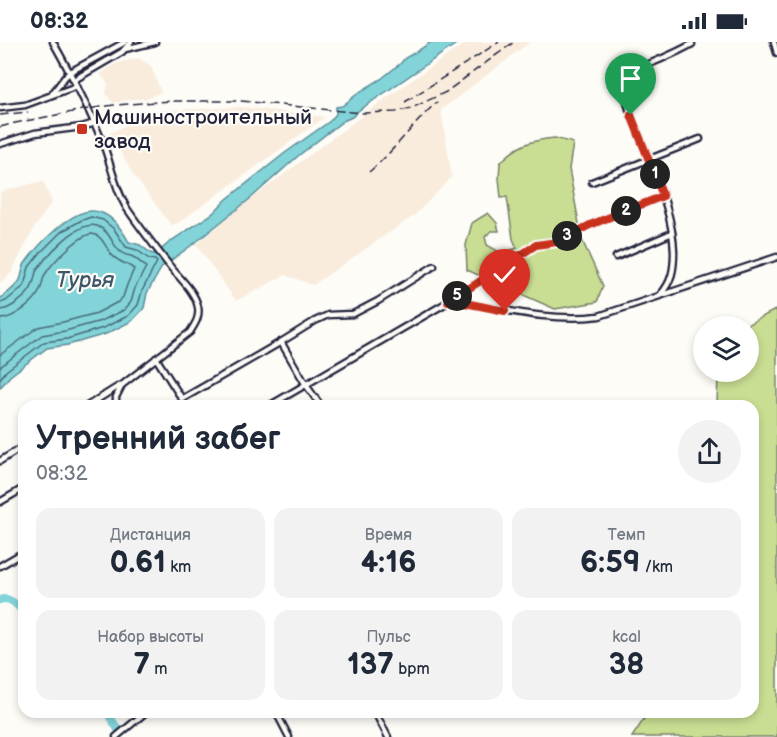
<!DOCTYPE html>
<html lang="ru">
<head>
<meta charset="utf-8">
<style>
  :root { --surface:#fff; --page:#f2f2f3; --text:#1f2937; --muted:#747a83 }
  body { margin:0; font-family:"Balsamiq Sans",sans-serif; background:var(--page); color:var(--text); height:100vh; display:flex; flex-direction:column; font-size:22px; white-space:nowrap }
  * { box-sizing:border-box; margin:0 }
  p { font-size:20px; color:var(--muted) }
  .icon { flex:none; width:33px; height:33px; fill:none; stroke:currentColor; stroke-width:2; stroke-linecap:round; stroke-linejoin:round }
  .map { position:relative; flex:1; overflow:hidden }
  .details { position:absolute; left:18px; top:358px; width:741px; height:318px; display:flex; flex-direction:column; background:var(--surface); border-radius:18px; box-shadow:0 3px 9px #0003 }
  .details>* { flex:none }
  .fabs { position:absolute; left:693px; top:274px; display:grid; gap:12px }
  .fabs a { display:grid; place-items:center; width:66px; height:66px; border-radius:50%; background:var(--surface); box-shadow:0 3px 9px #0003; font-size:30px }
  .pin { position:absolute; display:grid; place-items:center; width:51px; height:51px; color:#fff; margin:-62px -26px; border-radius:50% 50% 50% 0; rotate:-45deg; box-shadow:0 0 6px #0007 }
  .pin .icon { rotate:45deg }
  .km { position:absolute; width:30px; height:30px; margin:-15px; border-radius:50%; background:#222; color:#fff; font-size:16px; line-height:30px; text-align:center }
  .round { display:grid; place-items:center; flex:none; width:63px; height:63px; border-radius:32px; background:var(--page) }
  .overview { display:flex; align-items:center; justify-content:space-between; height:102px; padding:0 18px }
  h1 { font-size:33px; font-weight:700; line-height:45px }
  .figures { display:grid; grid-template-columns:repeat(3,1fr); gap:9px; height:102px; padding:6px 18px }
  .figures div { display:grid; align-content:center; border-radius:15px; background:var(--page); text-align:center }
  .figures b { font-size:30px; font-weight:700 }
  .figures small { font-size:16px; font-weight:400 }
  .figures p { font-size:16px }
  .status { display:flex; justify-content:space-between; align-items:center; height:42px; padding:0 30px; background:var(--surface); direction:ltr }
  .status svg { height:16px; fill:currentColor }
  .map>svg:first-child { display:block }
</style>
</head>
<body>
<div class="status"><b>08:32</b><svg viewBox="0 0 49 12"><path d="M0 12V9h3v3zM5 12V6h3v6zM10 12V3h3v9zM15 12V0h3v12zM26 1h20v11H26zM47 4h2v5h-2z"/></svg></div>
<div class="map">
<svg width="777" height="695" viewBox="0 0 777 695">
  <rect width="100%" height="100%" fill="#fdfcf7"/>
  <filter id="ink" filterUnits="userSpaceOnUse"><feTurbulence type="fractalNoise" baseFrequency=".0167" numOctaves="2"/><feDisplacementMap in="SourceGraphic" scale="12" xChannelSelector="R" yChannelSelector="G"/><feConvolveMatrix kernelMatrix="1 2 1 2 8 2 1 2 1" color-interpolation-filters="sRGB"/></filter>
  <g filter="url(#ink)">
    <!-- built -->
    <g fill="#f9ecdd">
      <polygon points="467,0 530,0 441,68 452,135 415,173 313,243 285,233 236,259 196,202 251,157 335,94 389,54"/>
      <polygon points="138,16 151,24 161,50 145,57 134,57 113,61 106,52 108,42 100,32 117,21"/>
      <polygon points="243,65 325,75 178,181 171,183 134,134 110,91 151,71 169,68"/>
      <polygon points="43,139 52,160 34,186 11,231 0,241 0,150"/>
    </g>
    <!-- green -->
    <g fill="#cade93" stroke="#768067" stroke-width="1.5">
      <path d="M555 96 573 101 569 127 582 198 603 244 597 260 555 267 467 228 466 203 472 181 488 171 497 181 499 189H491L485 195 487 203 501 211 517 206 513 197 507 155 501 156 499 136 500 121C517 103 531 98 555 96Z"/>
      <polygon points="777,267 777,695 632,695 648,671 753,670 753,364 717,364 718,330 748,330 748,285 743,285"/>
    </g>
    <!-- water -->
    <path fill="#82d4d8" stroke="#5c8d99" stroke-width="1.5" d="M431 0H459L358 69 352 75 343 79 298 114 251 156 196 200 162 225 147 251 144 266 132 279 106 292 68 303 47 306 10 334 0 346V257C6 252 13 247 18 241 23 236 21 226 26 220 38 203 69 170 91 169 109 168 121 186 129 200L140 203 152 212 157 211 171 199 212 172 227 157 285 111 330 79 336 72V65L342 64 361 49 381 37 401 21 405 16 416 10Z"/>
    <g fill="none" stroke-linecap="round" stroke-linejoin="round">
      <!-- shore -->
      <g stroke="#48697a" stroke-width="1.5">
        <polyline points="0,261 6,259 24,244 29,225 41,210 61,190 80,179 91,175 103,178 114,187 126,205 137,208 149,217 155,218 157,220 142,249 138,263 128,274 103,286 67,297 44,300 6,329 0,337"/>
        <path d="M0 268C10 268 29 253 32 244 35 238 34 232 38 226 48 213 78 178 97 184 111 189 111 203 122 211 125 213 127 213 131 214 136 216 141 221 146 225L135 246 131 260 124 268 101 279 65 289 42 293 0 325"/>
        <path d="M0 277C13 277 35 261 40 248 43 243 42 236 46 231 52 221 80 192 92 192 102 193 106 206 111 212 117 220 127 221 134 227L127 243 123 255 118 260 97 271 63 280 38 285 0 313"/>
      </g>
      <!-- river -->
      <g stroke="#82d4d8" stroke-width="8">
        <path d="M0 558C10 554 18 564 24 571"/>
        <polyline points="107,670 119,689"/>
      </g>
      <!-- minor casing -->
      <g stroke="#22223b" stroke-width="9">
        <g id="minor">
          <path d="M53 0C71 32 88 64 102 99 111 121 115 148 128 168 141 187 155 205 169 223 179 236 195 249 198 265 200 275 195 282 190 290L122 343 116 355V364"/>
          <polyline points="774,0 777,11"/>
          <polyline points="125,7 155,0"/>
          <polyline points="74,38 122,10 131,0"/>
          <polyline points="52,52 65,35 70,30 125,0"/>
          <polyline points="0,66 25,63 77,44"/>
          <polyline points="0,102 35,91 82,85 95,81"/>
          <polyline points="592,140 700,97"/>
          <polyline points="616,215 672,191"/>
          <path d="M660 253C672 240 674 227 674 210 673 177 661 147 649 116 638 90 621 60 626 32 648 22 671 14 692 2"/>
          <path d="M448 260H460C506 268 552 280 599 274L777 215"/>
          <polyline points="281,300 306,343 321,364"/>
          <polyline points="156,316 182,357 281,300 315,279 328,273 353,272 378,259 434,224"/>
          <polyline points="87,364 119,344"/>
          <polyline points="269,364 448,260 536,203 557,199 590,183 663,154"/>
          <polyline points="0,419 24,404"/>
          <polyline points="0,460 24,446"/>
          <polyline points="0,524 24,510"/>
          <polyline points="276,670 289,695"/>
          <polyline points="375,670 388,695"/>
          <polyline points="116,695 146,670"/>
        </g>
      </g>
      <!-- minor -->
      <use href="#minor" stroke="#fdfcf7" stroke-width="4.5"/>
      <!-- rail -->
      <g stroke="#22223b" stroke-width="1.5" stroke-dasharray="9 4.5" stroke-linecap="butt">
        <polyline points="405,60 499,0"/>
        <polyline points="0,73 28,70"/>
        <polyline points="0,85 15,81 88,67 114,63 172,59 241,59 361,71 396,70 412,66 446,50 514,0"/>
        <path d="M369 130C394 109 413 82 437 60"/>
      </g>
    </g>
  </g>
  <g fill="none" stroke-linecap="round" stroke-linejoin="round" filter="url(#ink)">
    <!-- route casing -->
    <g stroke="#fff" stroke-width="12">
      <polyline id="route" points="505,269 460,260 448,260 536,203 557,200 590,183 663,154 631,73"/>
    </g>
    <!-- route -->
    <use href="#route" stroke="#c8321e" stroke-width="8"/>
  </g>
  <!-- markers -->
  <rect fill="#c8321e" stroke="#fdfcf7" stroke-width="2" x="76" y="81" width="12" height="12" rx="3"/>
  <g text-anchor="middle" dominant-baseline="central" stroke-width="4.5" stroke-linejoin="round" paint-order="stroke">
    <!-- poi labels -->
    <g font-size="21" fill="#22223b" stroke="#fdfcf7" text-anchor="start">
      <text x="94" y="75">Машиностроительный<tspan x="94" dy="24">завод</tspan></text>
    </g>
    <!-- water labels -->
    <g font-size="22" font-style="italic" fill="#3f576a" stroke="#fdfcf7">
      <text x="85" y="238">Турья</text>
    </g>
  </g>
</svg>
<div class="fabs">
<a><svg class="icon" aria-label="layers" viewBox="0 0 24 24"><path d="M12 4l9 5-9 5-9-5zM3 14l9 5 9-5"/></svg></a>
</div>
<div class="pin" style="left:631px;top:73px;background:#1e9e55"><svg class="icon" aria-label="arrive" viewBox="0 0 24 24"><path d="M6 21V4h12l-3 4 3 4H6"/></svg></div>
<div class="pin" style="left:505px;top:269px;background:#d93025"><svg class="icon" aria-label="check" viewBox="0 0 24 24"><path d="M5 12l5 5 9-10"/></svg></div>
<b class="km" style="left:655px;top:132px">1</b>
<b class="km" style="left:626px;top:169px">2</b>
<b class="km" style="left:567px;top:194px">3</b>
<b class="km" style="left:457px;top:254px">5</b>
<section class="details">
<div class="overview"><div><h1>Утренний забег</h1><p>08:32</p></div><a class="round"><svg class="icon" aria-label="share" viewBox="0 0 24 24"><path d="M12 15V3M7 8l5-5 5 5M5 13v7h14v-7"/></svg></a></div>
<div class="figures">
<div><p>Дистанция</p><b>0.61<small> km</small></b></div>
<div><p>Время</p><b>4:16</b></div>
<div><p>Темп</p><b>6:59<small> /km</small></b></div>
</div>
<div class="figures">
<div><p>Набор высоты</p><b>7<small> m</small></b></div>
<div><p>Пульс</p><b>137<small> bpm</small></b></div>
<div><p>kcal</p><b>38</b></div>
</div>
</section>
</div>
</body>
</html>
